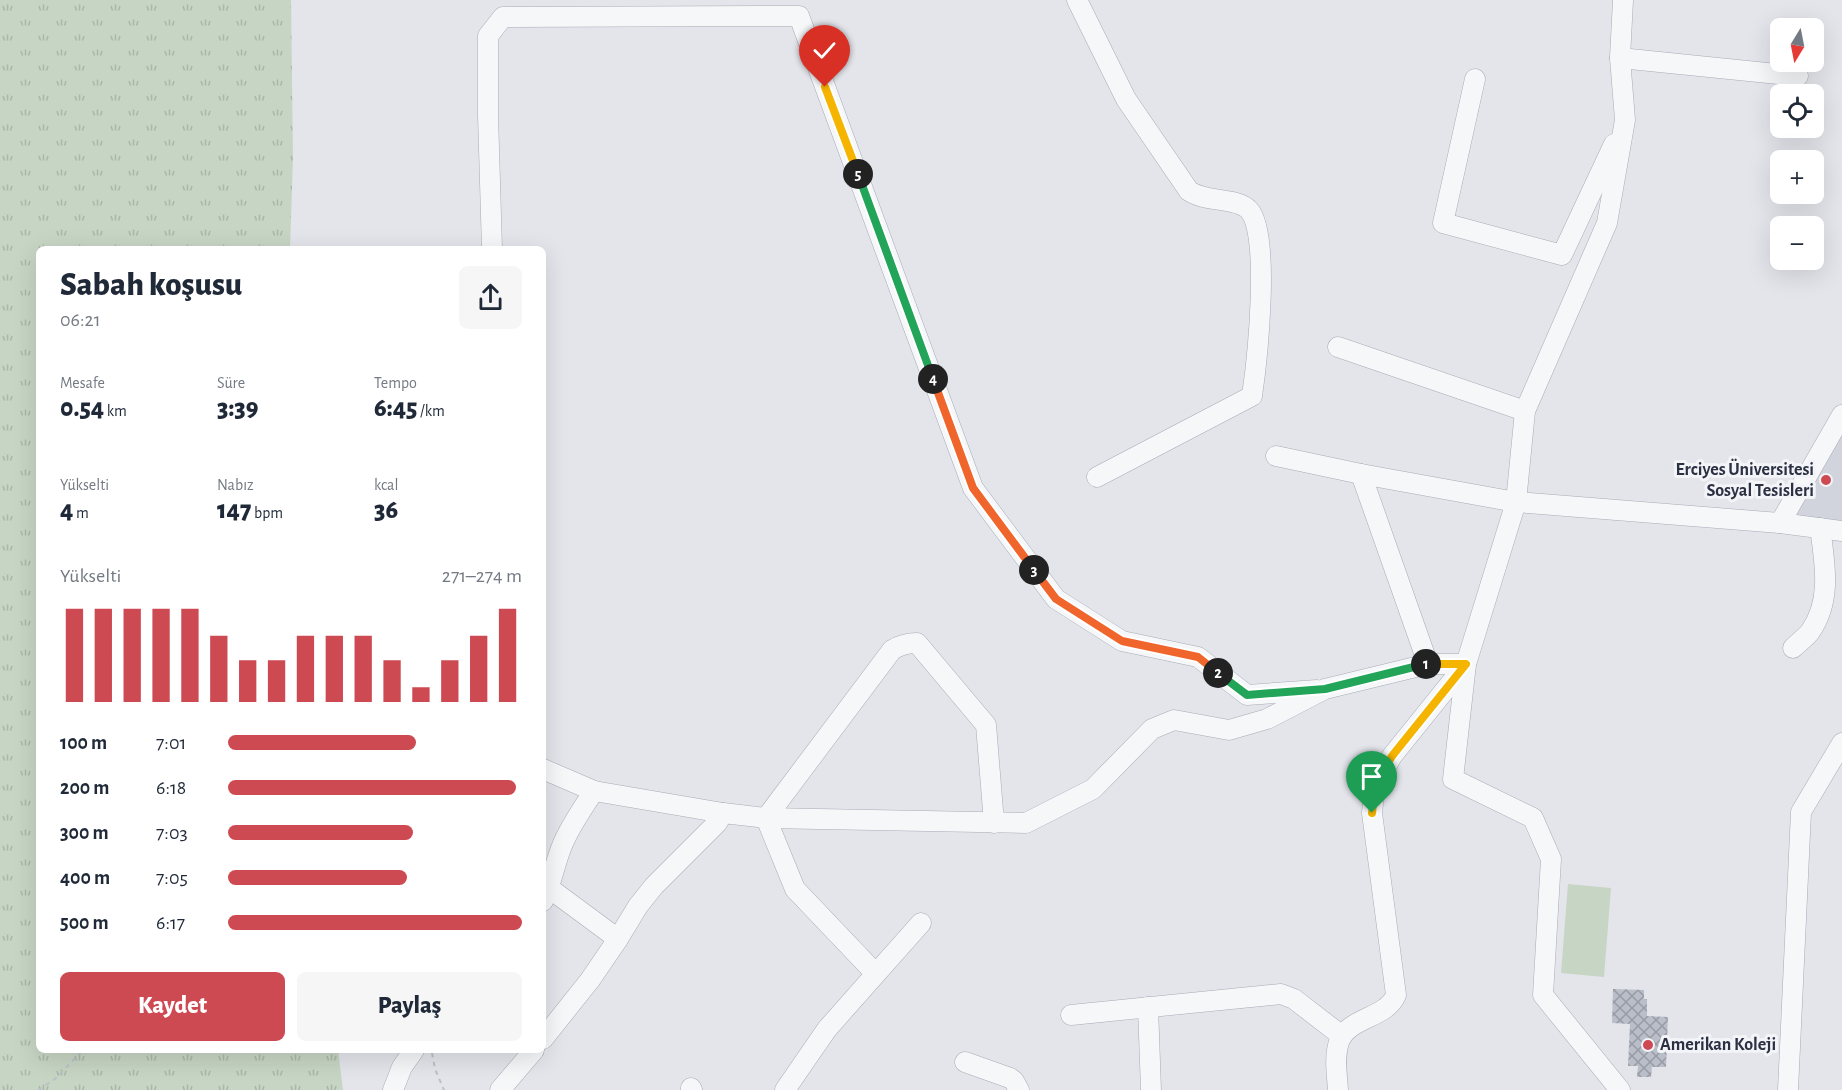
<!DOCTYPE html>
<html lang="tr">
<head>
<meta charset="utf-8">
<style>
  :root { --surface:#fff; --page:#f6f6f7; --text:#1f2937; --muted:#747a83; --accent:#ce4a53 }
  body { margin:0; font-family:"Alegreya Sans",sans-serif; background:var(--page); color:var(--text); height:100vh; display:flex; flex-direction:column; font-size:22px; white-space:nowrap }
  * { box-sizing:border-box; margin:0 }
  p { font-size:20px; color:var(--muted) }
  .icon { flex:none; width:33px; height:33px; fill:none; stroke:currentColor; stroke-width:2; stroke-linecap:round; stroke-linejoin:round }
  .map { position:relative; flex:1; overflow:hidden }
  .drawer { position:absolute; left:36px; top:246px; width:510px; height:807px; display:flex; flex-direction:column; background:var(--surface); border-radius:9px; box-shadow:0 6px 24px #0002 }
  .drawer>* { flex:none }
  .needle { width:39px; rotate:190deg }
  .fabs { position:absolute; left:1770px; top:18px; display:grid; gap:12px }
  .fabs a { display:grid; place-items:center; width:54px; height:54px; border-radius:9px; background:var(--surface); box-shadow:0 6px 24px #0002; font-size:30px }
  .pin { position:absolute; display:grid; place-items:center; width:51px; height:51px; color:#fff; margin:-62px -26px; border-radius:50% 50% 50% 0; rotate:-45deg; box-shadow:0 0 6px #0007 }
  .pin .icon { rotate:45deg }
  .km { position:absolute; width:30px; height:30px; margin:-15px; border-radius:50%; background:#222; color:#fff; font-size:16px; line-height:30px; text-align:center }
  .round { display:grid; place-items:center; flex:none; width:63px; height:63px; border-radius:9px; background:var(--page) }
  .summary { display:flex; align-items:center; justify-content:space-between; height:102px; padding:0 24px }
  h1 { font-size:33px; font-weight:800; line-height:45px }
  .stats { display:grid; grid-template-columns:repeat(3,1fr); gap:9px; height:102px; padding:6px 24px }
  .stats div { display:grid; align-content:center }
  .stats b { font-size:26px; font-weight:800 }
  .stats small { font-size:16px; font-weight:400 }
  .stats p { font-size:16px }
  .chart { height:168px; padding:12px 24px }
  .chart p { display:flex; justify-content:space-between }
  .chart svg { width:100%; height:108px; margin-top:6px; stroke:var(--accent); stroke-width:6 }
  .action { display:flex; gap:12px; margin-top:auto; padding:12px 24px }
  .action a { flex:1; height:69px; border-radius:9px; background:var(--accent); color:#fff; font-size:24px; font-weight:800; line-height:69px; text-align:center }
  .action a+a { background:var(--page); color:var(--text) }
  ul { padding:0 24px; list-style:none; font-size:20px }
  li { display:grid; grid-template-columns:96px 72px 1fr; align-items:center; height:45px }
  li i { height:15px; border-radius:8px; background:var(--accent) }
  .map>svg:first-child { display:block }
</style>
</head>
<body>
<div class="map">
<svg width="1842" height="1090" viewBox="0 0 1842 1090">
  <defs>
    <pattern id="grass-tufts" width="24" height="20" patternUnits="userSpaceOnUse" patternTransform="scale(1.5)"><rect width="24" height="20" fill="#c7d5c4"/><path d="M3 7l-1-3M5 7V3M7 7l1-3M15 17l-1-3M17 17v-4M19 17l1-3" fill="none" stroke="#abb7aa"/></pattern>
    <pattern id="building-cross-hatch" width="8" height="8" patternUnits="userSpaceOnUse" patternTransform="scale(1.5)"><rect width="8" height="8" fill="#babec8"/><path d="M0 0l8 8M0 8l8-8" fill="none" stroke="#979ba4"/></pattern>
  </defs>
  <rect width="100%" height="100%" fill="#e3e5eb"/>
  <!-- built -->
  <polygon fill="#d1d4dd" points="1842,421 1842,525 1788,519"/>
  <!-- grass -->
  <polygon fill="url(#grass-tufts)" points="0,0 291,0 293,158 290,249 39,249 39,1050 338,1050 343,1090 0,1090"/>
  <!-- pitch -->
  <polygon fill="#c7d5c4" points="1568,884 1611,888 1604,977 1561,973"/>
  <!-- building -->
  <polygon fill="url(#building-cross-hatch)" points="1613,989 1644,990 1644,999 1647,999 1647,1016 1668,1017 1666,1067 1652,1067 1651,1077 1637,1077 1638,1066 1628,1066 1630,1024 1612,1023"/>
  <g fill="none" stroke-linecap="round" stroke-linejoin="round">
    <!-- minor casing -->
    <g stroke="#a8abb5" stroke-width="21">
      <g id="minor">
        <path d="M1077 0 1126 99 1189 191C1207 203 1237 197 1249 210 1271 234 1257 362 1252 396L1097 477"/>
        <polyline points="1620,58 1798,76"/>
        <polyline points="1475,79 1443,223 1562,255 1614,144"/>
        <polyline points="492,249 488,115 488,36 503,17 799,16 973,488 1056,599 1122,641 1198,657 1247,695 1317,690"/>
        <polyline points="1338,347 1525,411"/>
        <polyline points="1276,456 1361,474 1516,502 1780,523 1842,531"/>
        <polyline points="1361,474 1428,664"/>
        <polyline points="1780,523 1842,415"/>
        <path d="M1793 648C1798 643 1805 638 1810 632 1832 601 1825 564 1820 528"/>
        <path d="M543 769 594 791C584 806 573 822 565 839 555 859 553 881 543 901"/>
        <polyline points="594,791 723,813"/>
        <polyline points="549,888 618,939"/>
        <path d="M875 973 795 889 766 818 892 650C900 645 907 643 917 643L986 725 994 823"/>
        <polyline points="1148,1007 1151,1090"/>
        <polyline points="1071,1015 1281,994 1294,999 1342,1036"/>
        <polyline points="543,1039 590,980 618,939 638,906 654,886 717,823 723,813 766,818 1026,823 1093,789 1152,729 1174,720 1229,730 1267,719 1325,689 1428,664 1466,664 1453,779 1533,818 1551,859 1543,995 1620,1090"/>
        <polyline points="965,1062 1010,1078 1014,1081 1019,1090"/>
        <polyline points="691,1088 692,1090"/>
        <polyline points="393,1090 402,1067 414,1050"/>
        <polyline points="500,1090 534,1050"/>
        <polyline points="785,1090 827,1029 921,923"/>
        <path d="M1338 1090C1337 1075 1334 1057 1339 1042 1348 1017 1386 1019 1396 995L1372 813 1374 794 1379 778 1392 756 1466 664 1516 502 1525 411 1607 223 1625 120 1620 58 1623 0"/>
        <polyline points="1788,1090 1801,812 1842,743"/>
      </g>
    </g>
    <!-- path -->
    <g stroke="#bdc0c6" stroke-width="2" stroke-dasharray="4.5 4.5" stroke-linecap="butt">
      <polyline points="432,1053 435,1069 444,1090"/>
      <polyline points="38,1090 55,1079 83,1050"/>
    </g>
    <!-- minor -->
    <use href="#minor" stroke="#f6f7f9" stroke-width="20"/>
  </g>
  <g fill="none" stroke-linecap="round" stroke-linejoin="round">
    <!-- split-1 casing -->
    <g stroke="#fff" stroke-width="12">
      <polyline id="split-1" points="1372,813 1374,795 1379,778 1392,756 1466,664 1426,664"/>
    </g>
    <!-- split-2 casing -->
    <g stroke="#fff" stroke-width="12">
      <polyline id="split-2" points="1218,673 1247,695 1325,689 1426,664"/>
    </g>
    <!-- split-3 casing -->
    <g stroke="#fff" stroke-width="12">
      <polyline id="split-3" points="1034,570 1056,599 1122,641 1198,657 1218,673"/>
    </g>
    <!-- split-4 casing -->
    <g stroke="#fff" stroke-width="12">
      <polyline id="split-4" points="933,379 973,488 1034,570"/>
    </g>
    <!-- split-5 casing -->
    <g stroke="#fff" stroke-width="12">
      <polyline id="split-5" points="858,174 933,379"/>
    </g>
    <!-- split-6 casing -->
    <g stroke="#fff" stroke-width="12">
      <polyline id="split-6" points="825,87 858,174"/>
    </g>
    <!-- split-1 -->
    <use href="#split-1" stroke="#f5b400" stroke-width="8"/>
    <!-- split-2 -->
    <use href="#split-2" stroke="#22a559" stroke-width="8"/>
    <!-- split-3 -->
    <use href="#split-3" stroke="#f0652b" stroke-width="8"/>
    <!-- split-4 -->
    <use href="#split-4" stroke="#f0652b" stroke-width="8"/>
    <!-- split-5 -->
    <use href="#split-5" stroke="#22a559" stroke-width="8"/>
    <!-- split-6 -->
    <use href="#split-6" stroke="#f5b400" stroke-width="8"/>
  </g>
  <!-- markers -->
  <g fill="#ce4a53" stroke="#f3f4f8" stroke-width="2">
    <circle cx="1826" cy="480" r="6"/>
    <circle cx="1648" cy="1045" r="6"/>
  </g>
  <g text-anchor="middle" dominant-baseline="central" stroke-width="6" stroke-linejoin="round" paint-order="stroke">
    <!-- poi labels -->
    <g font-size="18" font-weight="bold" fill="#2b3143" stroke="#f3f4f8" text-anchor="end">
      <text x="1814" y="470">Erciyes Üniversitesi<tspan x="1814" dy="21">Sosyal Tesisleri</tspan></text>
      <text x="1660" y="1045" text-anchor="start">Amerikan Koleji</text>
    </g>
  </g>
</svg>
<div class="fabs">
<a><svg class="needle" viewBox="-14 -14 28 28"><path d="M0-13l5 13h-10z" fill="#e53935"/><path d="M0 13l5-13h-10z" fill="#747a83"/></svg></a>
<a><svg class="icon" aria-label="locate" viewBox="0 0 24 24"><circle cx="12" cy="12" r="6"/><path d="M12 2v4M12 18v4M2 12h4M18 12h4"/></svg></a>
<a>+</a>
<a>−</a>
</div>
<div class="pin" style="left:1372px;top:813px;background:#1e9e55"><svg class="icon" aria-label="arrive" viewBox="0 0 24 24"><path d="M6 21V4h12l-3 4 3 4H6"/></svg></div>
<div class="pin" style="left:825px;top:87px;background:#d93025"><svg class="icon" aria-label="check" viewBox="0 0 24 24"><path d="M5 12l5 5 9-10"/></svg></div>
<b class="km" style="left:1426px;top:664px">1</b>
<b class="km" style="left:1218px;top:673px">2</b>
<b class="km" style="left:1034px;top:570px">3</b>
<b class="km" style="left:933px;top:379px">4</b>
<b class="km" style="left:858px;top:174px">5</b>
<section class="drawer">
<div class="summary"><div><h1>Sabah koşusu</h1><p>06:21</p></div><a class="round"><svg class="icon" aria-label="share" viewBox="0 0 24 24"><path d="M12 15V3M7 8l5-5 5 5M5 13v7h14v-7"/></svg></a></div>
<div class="stats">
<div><p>Mesafe</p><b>0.54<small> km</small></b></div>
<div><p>Süre</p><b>3:39</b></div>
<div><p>Tempo</p><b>6:45<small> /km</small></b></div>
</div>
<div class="stats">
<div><p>Yükselti</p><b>4<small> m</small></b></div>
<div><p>Nabız</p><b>147<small> bpm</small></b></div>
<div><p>kcal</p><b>36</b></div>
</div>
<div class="chart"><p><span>Yükselti</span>271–274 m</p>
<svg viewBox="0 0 160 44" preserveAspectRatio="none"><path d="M5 44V6M15 44V6M25 44V6M35 44V6M45 44V6M55 44V17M65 44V27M75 44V27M85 44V17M95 44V17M105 44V17M115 44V27M125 44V38M135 44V27M145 44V17M155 44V6"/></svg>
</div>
<ul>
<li><b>100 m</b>7:01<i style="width:64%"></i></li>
<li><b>200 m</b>6:18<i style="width:98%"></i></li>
<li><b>300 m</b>7:03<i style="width:63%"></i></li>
<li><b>400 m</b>7:05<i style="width:61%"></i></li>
<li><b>500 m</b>6:17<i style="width:100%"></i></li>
</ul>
<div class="action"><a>Kaydet</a><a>Paylaş</a></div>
</section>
</div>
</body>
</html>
